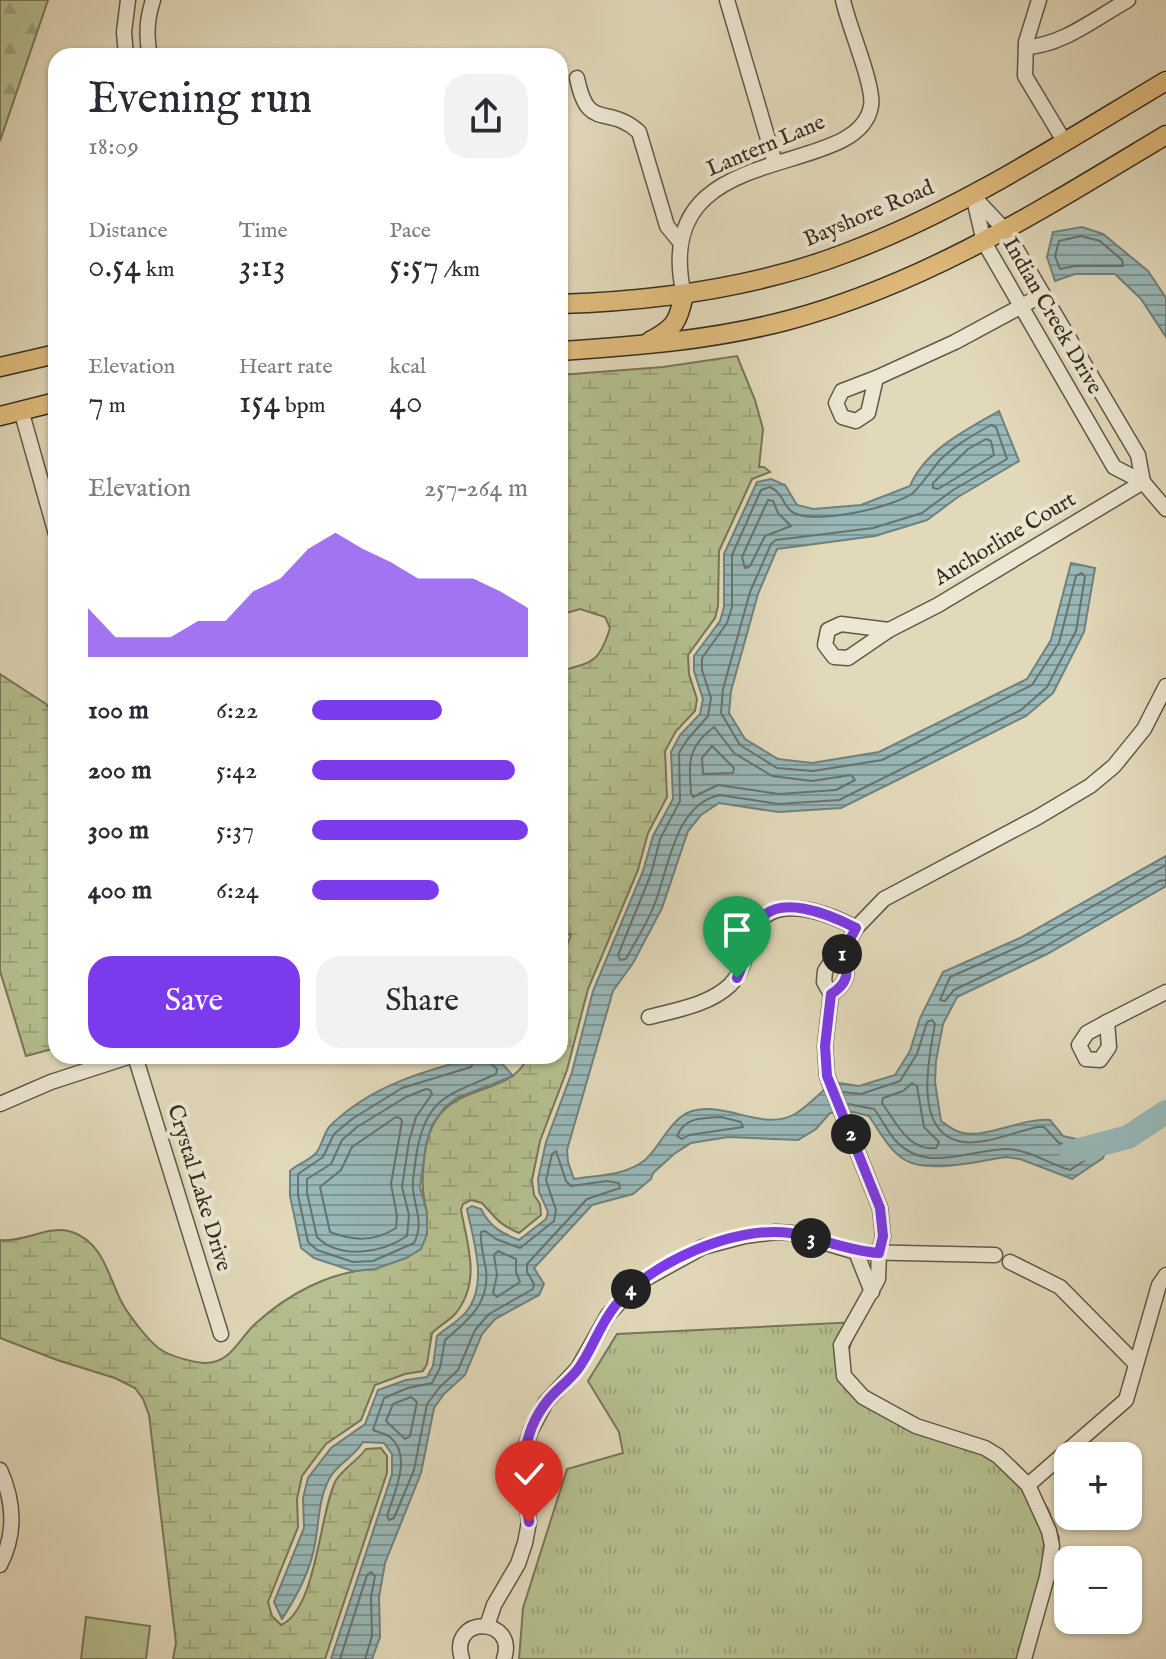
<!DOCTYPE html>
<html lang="en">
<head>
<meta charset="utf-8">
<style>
  :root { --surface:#fff; --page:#f2f2f3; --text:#2b2b33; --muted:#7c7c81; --accent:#7c3aed }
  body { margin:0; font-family:"IM FELL English",serif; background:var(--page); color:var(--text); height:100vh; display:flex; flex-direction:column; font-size:30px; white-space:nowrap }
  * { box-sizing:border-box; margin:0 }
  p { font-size:26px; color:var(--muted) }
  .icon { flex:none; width:44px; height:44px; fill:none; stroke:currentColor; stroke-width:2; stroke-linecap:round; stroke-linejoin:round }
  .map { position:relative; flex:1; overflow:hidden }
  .panel { position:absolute; left:48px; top:48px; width:520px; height:1016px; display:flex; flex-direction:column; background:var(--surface); border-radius:24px; box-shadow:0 2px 6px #0004 }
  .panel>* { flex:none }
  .controls { position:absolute; left:1054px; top:1442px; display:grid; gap:16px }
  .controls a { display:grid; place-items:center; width:88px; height:88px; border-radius:16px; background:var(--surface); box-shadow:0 2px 6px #0004; font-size:40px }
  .pin { position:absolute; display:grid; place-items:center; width:68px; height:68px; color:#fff; margin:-82px -34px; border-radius:50% 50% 50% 0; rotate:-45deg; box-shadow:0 0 8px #0007 }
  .pin .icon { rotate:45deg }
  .km { position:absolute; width:40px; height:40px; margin:-20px; border-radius:50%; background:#222; color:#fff; font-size:22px; line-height:40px; text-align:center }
  .round { display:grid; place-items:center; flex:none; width:84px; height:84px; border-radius:24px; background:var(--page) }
  .summary { display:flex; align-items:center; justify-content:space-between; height:136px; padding:0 40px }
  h1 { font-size:44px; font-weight:600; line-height:60px }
  .stats { display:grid; grid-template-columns:repeat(3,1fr); gap:12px; height:136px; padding:8px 40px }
  .stats div { display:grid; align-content:center }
  .stats b { font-size:34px; font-weight:600 }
  .stats small { font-size:22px; font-weight:400 }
  .stats p { font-size:22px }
  .chart { height:224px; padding:16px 40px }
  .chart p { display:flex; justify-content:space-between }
  .chart svg { width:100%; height:144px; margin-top:8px; fill:var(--accent); opacity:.7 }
  .action { display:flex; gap:16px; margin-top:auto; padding:16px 40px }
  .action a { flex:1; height:92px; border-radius:24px; background:var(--accent); color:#fff; font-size:32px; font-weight:600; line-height:92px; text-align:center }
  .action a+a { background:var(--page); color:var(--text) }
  ul { padding:0 40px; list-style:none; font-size:26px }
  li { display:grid; grid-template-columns:128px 96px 1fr; align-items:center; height:60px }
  li i { height:20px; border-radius:10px; background:var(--accent) }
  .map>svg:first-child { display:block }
</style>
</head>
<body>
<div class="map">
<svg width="1166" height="1659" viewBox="0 0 1166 1659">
  <defs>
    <pattern id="grass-tufts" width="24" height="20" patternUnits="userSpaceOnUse" patternTransform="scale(2)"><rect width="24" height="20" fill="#b5bf8f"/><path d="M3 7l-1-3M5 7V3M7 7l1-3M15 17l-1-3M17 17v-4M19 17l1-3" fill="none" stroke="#9ca47b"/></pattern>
    <pattern id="forest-firs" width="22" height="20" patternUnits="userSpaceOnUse" patternTransform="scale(2)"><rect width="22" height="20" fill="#b5bf8f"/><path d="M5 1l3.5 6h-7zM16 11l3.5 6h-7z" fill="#9ca47b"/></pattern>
    <pattern id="wetland-marsh" width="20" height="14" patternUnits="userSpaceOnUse" patternTransform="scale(2)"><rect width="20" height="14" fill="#b5bf8f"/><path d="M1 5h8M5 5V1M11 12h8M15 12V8" fill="none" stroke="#9ca47b"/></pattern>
    <pattern id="water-rules" width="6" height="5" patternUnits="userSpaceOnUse" patternTransform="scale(2)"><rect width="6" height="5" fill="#98b8b9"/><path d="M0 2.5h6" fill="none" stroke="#7d9696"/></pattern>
  </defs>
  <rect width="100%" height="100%" fill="#e2d9ba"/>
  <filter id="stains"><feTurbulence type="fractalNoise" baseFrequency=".0025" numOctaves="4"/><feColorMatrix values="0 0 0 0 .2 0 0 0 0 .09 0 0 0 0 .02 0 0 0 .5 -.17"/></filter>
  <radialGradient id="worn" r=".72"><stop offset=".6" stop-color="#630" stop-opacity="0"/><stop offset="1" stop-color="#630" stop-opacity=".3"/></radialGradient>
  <!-- grass -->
  <polygon fill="url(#grass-tufts)" stroke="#767659" stroke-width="2" points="857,1322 847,1357 848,1372 856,1385 910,1419 1008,1456 1024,1471 1048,1509 1059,1538 1029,1659 519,1659 523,1608 567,1469 623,1453 619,1432 588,1381 617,1334"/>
  <!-- forest -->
  <polygon fill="url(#forest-firs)" stroke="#767659" stroke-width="2" points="0,0 48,0 0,141"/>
  <!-- wetland -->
  <g fill="url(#wetland-marsh)" stroke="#767659" stroke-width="2">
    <path d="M737 356 755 400 763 429 759 467H764L770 472 752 479 719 551 718 606 715 618 688 655 689 674 697 699 695 711 676 731 665 751 667 797 648 833 638 870 588 989 567 1070 540 1141 532 1180 534 1195 540 1204 541 1215 519 1233C498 1224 496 1218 482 1203L471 1200 463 1204 461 1210C468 1247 481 1281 456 1313 449 1321 439 1326 432 1333L427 1364 423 1371 405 1374 375 1385 361 1420 326 1444 302 1476 297 1499 298 1527 268 1602 272 1616 281 1625C317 1609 319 1513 336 1480 343 1469 358 1460 366 1449L381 1448 387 1456V1473L325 1659H173L176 1643 149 1415 143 1399 135 1388 115 1378 57 1360 0 1338V1240C23 1243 50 1224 72 1232 102 1242 108 1274 120 1299 126 1312 150 1344 163 1351 173 1357 193 1362 204 1363 230 1364 238 1340 255 1324 288 1294 330 1271 375 1269L427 1213C421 1188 422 1176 425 1152 436 1074 509 1104 528 1056H560V965L571 935 560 932V671C593 662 599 663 610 628L605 617 580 609 560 615V375L663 367Z"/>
    <polygon points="0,674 46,704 56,716 56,1048 26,1056 0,971"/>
  </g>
  <!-- park -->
  <polygon fill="#b5bf8f" stroke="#767659" stroke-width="2" points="86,1617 150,1626 146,1659 81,1659"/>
  <!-- water -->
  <g fill="url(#water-rules)" stroke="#71817d" stroke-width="2">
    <polygon points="1082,227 1103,234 1148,271 1166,298 1166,337 1141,299 1115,274 1075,274 1055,281 1047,257 1053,232"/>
    <path d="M999 411 1019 461 958 497 927 520 875 536 777 549 758 594 731 691 729 713 745 739 778 759 812 763 879 752 1027 679 1051 640 1071 563 1095 568 1084 632 1053 693 1026 716 841 808 778 812 719 803 701 815 688 831 662 908 633 963 613 991 567 1150 568 1162 574 1179C599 1175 625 1176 645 1160 661 1146 670 1118 692 1111 726 1101 763 1132 795 1114 808 1106 821 1092 833 1082L859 1086 895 1075 910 1051 920 1018 943 972 1020 938 1166 856V886L1047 954 957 997 943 1024 936 1061 935 1082 941 1121C946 1124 951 1129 957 1131 981 1142 1022 1117 1050 1120L1063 1136 1107 1146 1103 1158 1072 1179 1020 1159 1006 1157C979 1161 929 1174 905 1160 889 1150 879 1131 869 1116L853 1112 830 1113 816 1129 798 1140 728 1137 691 1143 674 1154 653 1173 651 1179 633 1194 592 1205 534 1268 544 1284 539 1295 495 1319 482 1334 465 1375 444 1394 434 1408 421 1473 385 1563 379 1597 380 1637 372 1659H331L392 1474V1454L384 1443 363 1442C355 1455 342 1462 333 1473 316 1496 320 1531 312 1557 306 1579 295 1599 282 1619L274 1602 304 1528 303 1498 308 1478 331 1448 365 1424 378 1390 406 1380 427 1377 433 1366 437 1336C446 1328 459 1321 466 1312 489 1284 473 1240 467 1209L472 1206 481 1209C490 1227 501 1233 519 1240L546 1219 548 1212 539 1192 538 1179 546 1142 572 1072 593 991 643 871 653 836 673 799 671 752 680 735 700 714 703 699 694 671V656L720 621 724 607V554L757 482 771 479 785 485 797 505 813 509 861 505 910 486C925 450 967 429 999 411Z"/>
    <path d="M481 1056 500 1061 513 1076 457 1098 444 1108 432 1125 426 1144 420 1187 427 1213V1234L421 1249 406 1258 375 1269 353 1271 314 1258 301 1248 290 1196V1171C298 1163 309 1161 316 1153 322 1146 323 1134 330 1126 371 1085 427 1070 481 1056Z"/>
  </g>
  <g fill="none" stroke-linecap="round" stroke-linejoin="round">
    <!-- shore -->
    <g stroke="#67736e" stroke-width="2">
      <polygon points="1081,236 1100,241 1122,260 1123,266 1075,266 1060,269 1055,256 1059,241"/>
      <path d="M991 425 996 427 1007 459 953 490 922 513 873 528 776 540 771 544 750 592 723 689 721 713 740 745 777 768 813 771 882 760 1032 685 1059 643 1076 576 1082 573 1085 577 1076 631 1047 687 1021 710 839 800 778 804 720 795C675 804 669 867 655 903 648 922 636 940 626 959L620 960 618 955 651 874 660 839 680 801 679 753 687 740 708 716 711 698 702 670V658L727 623 732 607V555L761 490 770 487C785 494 782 507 794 513 819 524 891 508 913 493 917 490 935 466 940 460 955 445 973 435 991 425Z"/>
      <polygon points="986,439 991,441 994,455 938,489 933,488 933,483 968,449"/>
      <polygon points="768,500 773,501 778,513 791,526 765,536 750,566 745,568 742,557"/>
      <path d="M714 727 734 753 772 776 812 781 851 775 855 780 836 790 779 794 718 785 693 797 691 793C689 762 687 747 714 727Z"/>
      <polygon points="712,746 734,768 733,773 703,774 702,758"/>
      <polyline points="1166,865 1023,945 950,977 940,1000 945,1001 954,990 1044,947 1159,881 1166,880"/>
      <path d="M476 1056 471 1067 402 1088 352 1119 334 1134 323 1157 298 1174V1195L308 1242 317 1250 353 1262 373 1261 414 1243C424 1223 415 1209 413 1189 412 1179 415 1167 416 1157 425 1097 447 1096 496 1074L497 1069 490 1063 489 1056"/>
      <path d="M912 1083 917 1086 924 1127 939 1142 936 1148C908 1151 896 1122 882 1103L883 1098 903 1091Z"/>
      <path d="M426 1089 430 1090 432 1094 416 1117 409 1141 402 1187 409 1215 407 1236C382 1253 340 1260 317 1237L307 1193V1179L331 1164 342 1140 357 1127 406 1097Z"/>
      <path d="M843 1092 861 1094 900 1081 917 1054 927 1022 932 1020 935 1024C929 1057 913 1129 958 1141 981 1147 1014 1132 1037 1127H1044L1059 1143 1090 1150 1093 1155 1070 1170C1049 1164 1028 1149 1006 1149 968 1150 925 1174 895 1140 887 1131 882 1119 874 1109L848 1104"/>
      <path d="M396 1117 400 1118 402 1121 391 1184 397 1216 396 1228C374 1242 354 1241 330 1232L320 1187 341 1170 352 1147Z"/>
      <path d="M721 1117 741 1122 743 1127 689 1135 682 1139 677 1136C685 1117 702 1118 721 1117Z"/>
      <path d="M556 1151 566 1181 571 1186 607 1181 619 1183 620 1188 587 1199 527 1264V1272L534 1284 533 1289 489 1314 475 1330 458 1370 439 1388 427 1404 414 1470 394 1518 389 1520 387 1516C394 1493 413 1456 390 1437 385 1433 377 1432 373 1430L384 1398 408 1388 432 1383 440 1368 445 1340C467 1321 490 1304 486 1270 484 1258 480 1244 481 1232L485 1231 496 1239 520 1248 554 1221 556 1210 546 1180 552 1154Z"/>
      <polygon points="498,1251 516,1259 516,1272 520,1282 497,1297 493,1293 497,1275 494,1255"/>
      <polygon points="411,1397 417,1402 410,1436 405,1439 386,1421 393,1404"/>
      <polyline points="340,1659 367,1575 371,1572 375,1576 371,1597 372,1636 365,1659"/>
    </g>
    <!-- river -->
    <polyline stroke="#98b8b9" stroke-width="24" points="1071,1152 1128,1137 1166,1112"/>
    <!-- minor casing -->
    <g stroke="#615949" stroke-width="17">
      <g id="minor">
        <polyline points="727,0 775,163"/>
        <polyline points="1039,0 1026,42 1025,76 1064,141"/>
        <path d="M1026 47C1062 46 1097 17 1128 0"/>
        <polyline points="126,56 124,32 128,0"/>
        <path d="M150 56C146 38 147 18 153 0"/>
        <path d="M577 78C588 133 607 103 639 132L667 226 680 242"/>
        <polyline points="973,195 984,242 1114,467 1143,482 1166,509"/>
        <polyline points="973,196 1005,230 1138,455 1143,482"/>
        <path d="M684 295C647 134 858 183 871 106 875 87 848 25 843 0"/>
        <polyline points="876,378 955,342 1042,295"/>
        <polygon points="876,378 868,413 856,421 842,417 836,403 842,391"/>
        <polyline points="21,410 56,534"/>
        <polygon points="841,624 889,630 848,658 834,657 825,645 828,630"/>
        <polyline points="889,630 938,605 1143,482"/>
        <path d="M831 994C847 984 851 972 841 956"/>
        <path d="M649 1017C676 1010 709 1005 730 985 745 970 745 953 752 934 768 890 826 912 856 928"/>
        <polygon points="1107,1022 1109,1047 1100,1060 1086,1059 1079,1045 1087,1033"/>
        <polyline points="1107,1022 1166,992"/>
        <polyline points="135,1056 221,1334"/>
        <polyline points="0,1104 51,1082 131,1056"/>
        <polyline points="856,1252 872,1292"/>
        <polyline points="1010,1262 1060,1287 1136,1364"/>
        <path d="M0 1470C14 1501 16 1534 0 1565"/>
        <polyline points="1028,1485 1126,1400 1159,1285 1166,1275"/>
        <polyline points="487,1626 494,1605 518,1564 525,1543 529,1522 522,1457 531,1430 546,1402 578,1368 608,1315 636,1284 703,1247 745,1236 776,1232 792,1233 856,1252 995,1255"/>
        <path d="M462 1659C448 1615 518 1616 504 1659"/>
        <polyline points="1024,1659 1047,1577 1052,1546 1049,1531 1028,1485 998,1456 985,1448 916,1426 863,1397 844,1376 841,1345 878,1279 879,1253 883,1236 880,1208 827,1076 825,1046 831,994 824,982 825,971 832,960 841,956 856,928 884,899 1038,817 1090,786 1114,766 1144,729 1166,686"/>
      </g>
    </g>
    <!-- major casing -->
    <g stroke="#362e23" stroke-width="21">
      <g id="major">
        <path d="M560 304C657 301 755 288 846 253 960 210 1062 143 1166 81"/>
        <path d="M650 341C675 328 678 322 684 295"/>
        <path d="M560 351C638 346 714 340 789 320 927 283 1046 207 1166 135"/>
        <polyline points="0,367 56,354"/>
        <polyline points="0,416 56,402"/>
      </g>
    </g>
    <!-- minor -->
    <use href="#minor" stroke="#ece6d2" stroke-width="14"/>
    <!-- major -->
    <use href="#major" stroke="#e1bc7d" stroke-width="18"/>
  </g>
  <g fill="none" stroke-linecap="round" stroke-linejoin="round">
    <!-- route casing -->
    <g stroke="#fff" stroke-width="16">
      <path id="route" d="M529 1522C523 1477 517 1438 548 1400 557 1389 569 1381 578 1369 592 1350 599 1326 615 1306 649 1263 735 1225 790 1233 820 1238 848 1251 879 1253L883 1236 880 1208 827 1076 825 1046 831 994C847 984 851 972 841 956L856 928C831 915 776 891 757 924 747 941 746 961 737 978"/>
    </g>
    <!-- route -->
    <use href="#route" stroke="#7c3aed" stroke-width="10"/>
  </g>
  <g text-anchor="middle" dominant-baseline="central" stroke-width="8" stroke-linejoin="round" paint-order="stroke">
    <!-- street labels -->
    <g font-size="22" fill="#362e23" stroke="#ece6d2">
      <text transform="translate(766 146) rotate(-23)">Lantern Lane</text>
      <text transform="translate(869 214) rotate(-23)">Bayshore Road</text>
      <text transform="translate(1052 316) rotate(60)">Indian Creek Drive</text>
      <text transform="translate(1005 539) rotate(-31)">Anchorline Court</text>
      <text transform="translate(199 1188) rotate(73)">Crystal Lake Drive</text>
    </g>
  </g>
  <rect width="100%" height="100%" filter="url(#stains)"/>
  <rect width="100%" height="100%" fill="url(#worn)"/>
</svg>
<div class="controls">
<a>+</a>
<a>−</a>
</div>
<div class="pin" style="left:737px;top:978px;background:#1e9e55"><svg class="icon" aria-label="arrive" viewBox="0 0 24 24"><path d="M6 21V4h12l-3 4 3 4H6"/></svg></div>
<div class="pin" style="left:529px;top:1522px;background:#d93025"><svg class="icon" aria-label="check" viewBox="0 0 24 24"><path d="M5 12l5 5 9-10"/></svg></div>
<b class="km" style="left:842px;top:954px">1</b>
<b class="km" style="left:851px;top:1134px">2</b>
<b class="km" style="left:811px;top:1238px">3</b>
<b class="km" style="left:631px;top:1289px">4</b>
<section class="panel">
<div class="summary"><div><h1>Evening run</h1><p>18:09</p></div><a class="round"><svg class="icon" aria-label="share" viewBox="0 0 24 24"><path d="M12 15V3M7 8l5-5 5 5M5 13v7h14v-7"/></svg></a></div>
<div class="stats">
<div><p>Distance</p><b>0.54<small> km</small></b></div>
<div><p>Time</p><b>3:13</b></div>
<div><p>Pace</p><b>5:57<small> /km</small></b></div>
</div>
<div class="stats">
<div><p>Elevation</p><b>7<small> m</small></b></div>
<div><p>Heart rate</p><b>154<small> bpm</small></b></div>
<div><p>kcal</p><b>40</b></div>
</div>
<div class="chart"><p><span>Elevation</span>257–264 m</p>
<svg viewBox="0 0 160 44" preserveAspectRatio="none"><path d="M0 44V29L10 38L20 38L30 38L40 33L50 33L60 24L70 20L80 11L90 6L100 11L110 15L120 20L130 20L140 20L150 24L160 29V44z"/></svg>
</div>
<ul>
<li><b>100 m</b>6:22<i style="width:60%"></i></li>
<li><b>200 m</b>5:42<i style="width:94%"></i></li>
<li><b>300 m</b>5:37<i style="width:100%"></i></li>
<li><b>400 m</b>6:24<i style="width:59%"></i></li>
</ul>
<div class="action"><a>Save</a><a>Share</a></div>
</section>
</div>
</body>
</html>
